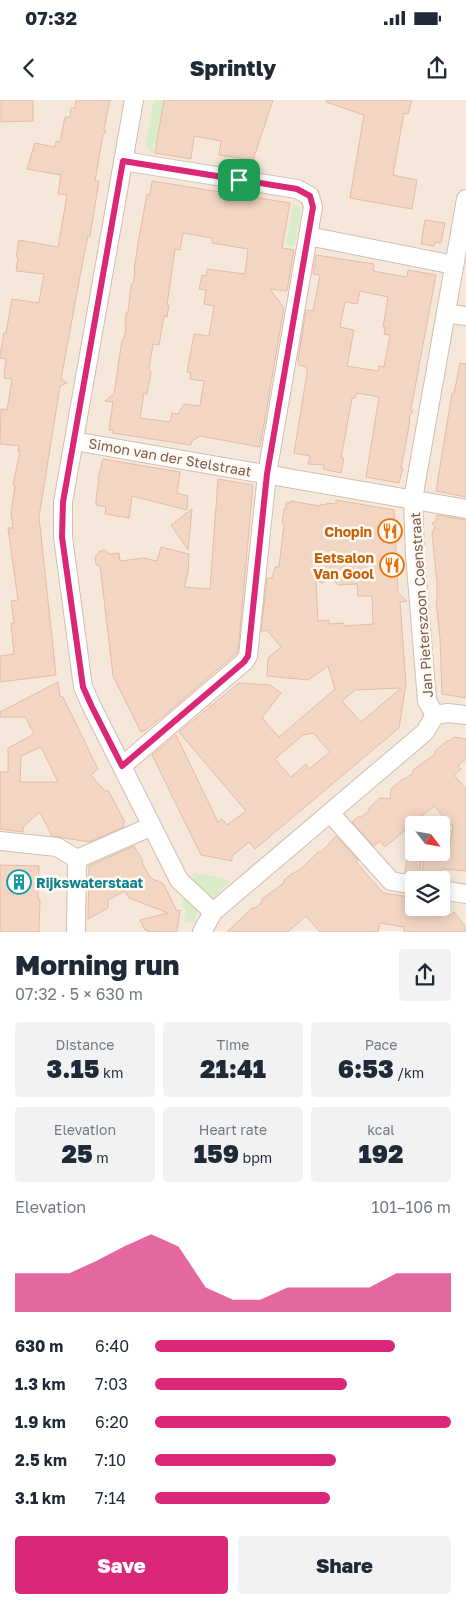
<!DOCTYPE html>
<html lang="en">
<head>
<meta charset="utf-8">
<style>
  :root { --surface:#fff; --page:#f2f2f3; --text:#1f2937; --muted:#747a83; --accent:#db2777 }
  body { margin:0; font-family:"Golos Text",sans-serif; background:var(--page); color:var(--text); height:100vh; display:flex; flex-direction:column; font-size:19px; white-space:nowrap }
  * { box-sizing:border-box; margin:0 }
  p { font-size:16px; color:var(--muted) }
  .icon { flex:none; width:28px; height:28px; fill:none; stroke:currentColor; stroke-width:2; stroke-linecap:round; stroke-linejoin:round }
  .map { position:relative; height:832px; overflow:hidden }
  .panel { display:flex; flex-direction:column; background:var(--surface); flex:1 }
  .panel>* { flex:none }
  .needle { width:32px; rotate:121deg }
  .controls { position:absolute; left:405px; top:716px; display:grid; gap:10px }
  .controls a { display:grid; place-items:center; width:45px; height:45px; border-radius:5px; background:var(--surface); box-shadow:0 2px 12px #0003; font-size:25px }
  .pin { position:absolute; display:grid; place-items:center; width:42px; height:42px; color:#fff; margin:-21px; border-radius:10px; box-shadow:0 2px 8px #0006 }
  .round { display:grid; place-items:center; flex:none; width:52px; height:52px; border-radius:5px; background:var(--page) }
  .overview { display:flex; align-items:center; justify-content:space-between; height:85px; padding:0 15px }
  h1 { font-size:28px; font-weight:800; line-height:38px }
  .figures { display:grid; grid-template-columns:repeat(3,1fr); gap:8px; height:85px; padding:5px 15px }
  .figures div { display:grid; align-content:center; border-radius:5px; background:var(--page); text-align:center }
  .figures b { font-size:25px; font-weight:800 }
  .figures small { font-size:14px; font-weight:400 }
  .figures p { font-size:14px }
  .chart { height:140px; padding:10px 15px }
  .chart p { display:flex; justify-content:space-between }
  .chart svg { width:100%; height:90px; margin-top:5px; fill:var(--accent); opacity:.7 }
  .cta { display:flex; gap:10px; margin-top:auto; padding:10px 15px }
  .cta a { flex:1; height:58px; border-radius:5px; background:var(--accent); color:#fff; font-size:20px; font-weight:800; line-height:58px; text-align:center }
  .cta a+a { background:var(--page); color:var(--text) }
  ul { padding:0 15px; list-style:none; font-size:16px }
  li { display:grid; grid-template-columns:80px 60px 1fr; align-items:center; height:38px }
  li i { height:12px; border-radius:6px; background:var(--accent) }
  .status { display:flex; justify-content:space-between; align-items:center; height:35px; padding:0 25px; background:var(--surface); direction:ltr }
  .status svg { height:14px; fill:currentColor }
  header { display:flex; justify-content:space-between; align-items:center; height:65px; padding:0 15px; background:var(--surface); font-size:22px; font-weight:800 }
  .map>svg:first-child { display:block }
</style>
</head>
<body>
<div class="status"><b>07:32</b><svg viewBox="0 0 49 12"><path d="M0 12V9h3v3zM5 12V6h3v6zM10 12V3h3v9zM15 12V0h3v12zM26 1h20v11H26zM47 4h2v5h-2z"/></svg></div>
<header><svg class="icon" aria-label="back" viewBox="0 0 24 24"><path d="M15 5l-7 7 7 7"/></svg>Sprintly<svg class="icon" aria-label="share" viewBox="0 0 24 24"><path d="M12 15V3M7 8l5-5 5 5M5 13v7h14v-7"/></svg></header>
<div class="map">
<svg width="466" height="832" viewBox="0 0 466 832">
  <rect width="100%" height="100%" fill="#fdf6ec"/>
  <!-- residential -->
  <path fill="#f5e8da" fill-rule="evenodd" d="M0 0H466V831L0 832ZM414 725H441V752H414ZM414 780H441V808H414Z"/>
  <!-- green -->
  <g fill="#d8ecc9">
    <path d="M154 0H164L157 43 154 44 153 50 156 51 155 53C149 52 146 48 146 41Z"/>
    <polygon points="293,105 298,106 301,110 294,146 286,145"/>
    <polygon points="195,773 226,779 229,783 214,797 206,792 191,781 194,778 191,775"/>
    <polygon points="188,796 199,807 194,823 184,822 186,811 181,800"/>
  </g>
  <!-- building -->
  <g fill="#f3d5c3" stroke="#e6bba3" fill-rule="evenodd">
    <polygon points="1,0 33,0 33,21 1,22"/>
    <polygon points="76,0 110,0 104,29 106,32 103,35 95,81 99,81 90,136 88,136 84,155 61,279 67,283 60,286 39,417 56,575 0,582 0,556 14,554 11,523 14,523 11,501 18,500 8,428 13,428 11,413 15,386 13,385 20,351 18,351 19,346 0,344 1,309 7,310 12,279 4,278 6,259 0,258 0,255 4,233 6,233 12,199 39,203 41,190 44,174 16,171 18,158 16,157 19,140 58,147 67,95 58,94 61,75 27,69 35,43 55,47 56,41 60,42 65,17 70,17 71,8 75,8"/>
    <polygon points="164,0 273,0 253,60 219,55 221,41 194,36 191,59 155,53"/>
    <polygon points="327,0 412,0 408,14 404,13 393,75 417,80 412,109 350,98 364,15 326,2"/>
    <path d="M152 81 290 103 282 148 294 150 287 191 270 189 284 208 260 347 200 336 192 341 191 345 112 333 113 330H109L113 302 105 301 114 294 122 240 124 239 126 227 125 226 126 213 128 212 131 185 133 184 135 172 134 171 138 143 147 94 150 95ZM183 133 212 138V143L248 149 245 174 207 169 206 176 202 175 199 189 206 190 204 204 214 206 209 236 194 234 187 272 191 273 190 279 204 281 200 306 184 304 178 314 172 313 170 322 140 318 144 293 147 294 151 272 149 269 153 244 159 245 164 216 167 217 169 205H167L175 149 180 150Z"/>
    <polygon points="425,120 445,123 441,143 435,142 434,146 421,144"/>
    <path d="M316 155 374 164 373 171 407 177 408 170 436 175 411 309 413 312 409 316 410 319 407 337 401 368H403L399 383 366 377 379 297 357 293 355 298H352L341 358H344L341 373 323 369 324 365 308 364 310 356 294 353 307 273V267L299 265 298 260 306 210 313 211 320 175 313 174ZM360 191 388 197 383 227H385L384 234 390 235 384 267 379 266 378 271 347 266 354 230 340 227 345 202 357 204Z"/>
    <polygon points="460,263 466,264 466,397 436,391 452,293 454,294"/>
    <polygon points="103,359 180,372 177,393 188,396 187,410 132,396 129,418 105,414 106,407 96,405 96,400 99,378 98,378"/>
    <polygon points="218,379 253,385 238,552 166,614 147,629 141,632 113,576 100,465 96,465 95,457 100,451 105,450 110,454 119,453 120,461 144,458 157,461 161,447 189,454 188,473 184,487 210,489"/>
    <path d="M336 400 394 410 398 493 407 501 400 502 406 584 399 628 255 749 249 742 232 756V761L201 755 152 655 176 635 218 722 222 719 227 725 246 711 179 632 239 583 270 585 281 593 262 618 279 637 335 589 328 566 308 580 267 576 268 558 281 547 267 530 265 531H261L267 478H272L275 467H279L284 424 282 423 284 409H286V402L291 403V401L320 406 321 404 326 405V403L336 404ZM326 473 338 485 357 484 358 496H372L373 524 344 526V523L329 524V520L318 521 316 481 323 483ZM401 588 361 622 342 601 355 590ZM313 633 330 652 309 669 306 664 291 677 275 659 303 635Z"/>
    <polygon points="192,409 188,450 171,425"/>
    <polygon points="437,415 466,420 466,598 442,594 440,538 436,501 437,501 437,483 432,433 435,427 432,423 436,421"/>
    <path d="M58 582 60 596 63 597 98 669 91 675 106 692 108 690 125 722 123 723 124 727 89 742 52 736 40 712 23 727V732L0 729V672H8V648L34 634 25 617H0V612ZM41 647 58 682H20L21 656Z"/>
    <polygon points="454,637 466,639 466,659 458,666 461,669 454,675 466,689 466,771 443,769 439,774 422,771 425,752 444,752 445,750 449,751 453,725 451,725 434,706 385,747 380,741 374,746 352,722 358,717 361,717 369,711 369,708 380,698 390,699 391,689 402,679 405,679 413,673 413,670 435,654 435,651 447,641 449,641"/>
    <polygon points="336,736 358,760 356,762 383,793 409,797 408,801 414,802 414,808 419,808 444,815 451,815 454,812 466,827 466,832 404,832 404,827 380,823 378,832 320,832 306,816 288,832 227,832 252,808 255,808 262,802 262,799 284,783 284,780 290,775 302,768 318,752 321,752"/>
    <polygon points="134,746 143,761 142,762 148,774 152,779 161,782 164,785 177,811 180,810 177,832 147,832 147,830 145,830 140,820 168,813 129,798 125,791 108,800 108,808 88,819 89,766"/>
    <polygon points="407,759 421,761 419,775 405,773"/>
    <polygon points="0,765 39,766 38,799 40,799 39,832 0,832"/>
  </g>
  <g fill="none" stroke-linecap="round" stroke-linejoin="round">
    <!-- minor casing -->
    <g stroke="#d1beb0" stroke-width="20">
      <g id="minor">
        <polyline points="134,0 63,402 63,437 83,587 92,607 179,780 213,812"/>
        <polyline points="123,61 297,89 310,96 313,107 308,136 454,165"/>
        <polyline points="446,213 466,216"/>
        <polyline points="74,341 466,409"/>
        <polyline points="435,615 448,613 466,615"/>
        <polyline points="122,666 244,562 248,556 267,374 308,136"/>
        <polyline points="330,713 391,781 414,785"/>
        <polyline points="0,741 57,747 77,759"/>
        <polyline points="441,790 466,794"/>
        <polyline points="76,832 77,759 143,730"/>
        <polyline points="202,832 213,812 425,632 435,615 427,601 415,454 413,399 466,99"/>
      </g>
    </g>
    <!-- minor -->
    <use href="#minor" stroke="#fff" stroke-width="18"/>
  </g>
  <g fill="none" stroke-linecap="round" stroke-linejoin="round">
    <!-- route casing -->
    <g stroke="#fff" stroke-width="10">
      <polygon id="route" points="123,61 297,89 310,96 313,107 267,374 248,556 244,562 122,666 92,607 83,587 62,437 63,402"/>
    </g>
    <!-- route -->
    <use href="#route" stroke="#db2777" stroke-width="6"/>
  </g>
  <!-- icons -->
  <defs>
    <g id="restaurant-ring" transform="scale(1.25)"><circle r="9.5" fill="#fffaf3" stroke="#e8710a" stroke-width="1.5"/><path d="M-5-6h1v4h1v-4h1v4h1v-4h1v5L-1.5 .5V6h-2V.5L-5-1ZM5-6V6H3V1.5H1.5Q1.5-4 5-6Z" fill="#e8710a"/></g>
    <g id="building-ring" transform="scale(1.25)"><circle r="9.5" fill="#fffaf3" stroke="#0f9aa8" stroke-width="1.5"/><path d="M-4-6H4V6H1V3H-1V6H-4ZM-2.5-4.3h1.7v1.8h-1.7ZM.8-4.3h1.7v1.8H.8ZM-2.5-1h1.7V.8h-1.7ZM.8-1h1.7V.8H.8Z" fill="#0f9aa8"/></g>
  </defs>
  <g fill-rule="evenodd">
    <use href="#restaurant-ring" x="390" y="431"/>
    <use href="#restaurant-ring" x="392" y="465"/>
    <use href="#building-ring" x="19" y="782"/>
  </g>
  <g text-anchor="middle" dominant-baseline="central" stroke-width="5" stroke-linejoin="round" paint-order="stroke">
    <!-- street labels -->
    <g font-size="14" fill="#7a5c4d" stroke="#fffaf3">
      <text transform="translate(170 357) rotate(10)">Simon van der Stelstraat</text>
      <text transform="translate(421 505) rotate(-94)">Jan Pieterszoon Coenstraat</text>
    </g>
    <!-- food labels -->
    <g font-size="14" font-weight="bold" fill="#c56008" stroke="#fffaf3" text-anchor="end">
      <text x="372" y="431">Chopin</text>
      <text x="374" y="457">Eetsalon<tspan x="374" dy="16">Van Gool</tspan></text>
    </g>
    <!-- culture labels -->
    <g font-size="14" font-weight="bold" fill="#0d838f" stroke="#fffaf3" text-anchor="start">
      <text x="36" y="782">Rijkswaterstaat</text>
    </g>
  </g>
</svg>
<div class="controls">
<a><svg class="needle" viewBox="-14 -14 28 28"><path d="M0-13l5 13h-10z" fill="#e53935"/><path d="M0 13l5-13h-10z" fill="#747a83"/></svg></a>
<a><svg class="icon" aria-label="layers" viewBox="0 0 24 24"><path d="M12 4l9 5-9 5-9-5zM3 14l9 5 9-5"/></svg></a>
</div>
<div class="pin" style="left:239px;top:80px;background:#1e9e55"><svg class="icon" aria-label="arrive" viewBox="0 0 24 24"><path d="M6 21V4h12l-3 4 3 4H6"/></svg></div>
</div>
<section class="panel">
<div class="overview"><div><h1>Morning run</h1><p>07:32 · 5 × 630 m</p></div><a class="round"><svg class="icon" aria-label="share" viewBox="0 0 24 24"><path d="M12 15V3M7 8l5-5 5 5M5 13v7h14v-7"/></svg></a></div>
<div class="figures">
<div><p>Distance</p><b>3.15<small> km</small></b></div>
<div><p>Time</p><b>21:41</b></div>
<div><p>Pace</p><b>6:53<small> /km</small></b></div>
</div>
<div class="figures">
<div><p>Elevation</p><b>25<small> m</small></b></div>
<div><p>Heart rate</p><b>159<small> bpm</small></b></div>
<div><p>kcal</p><b>192</b></div>
</div>
<div class="chart"><p><span>Elevation</span>101–106 m</p>
<svg viewBox="0 0 160 44" preserveAspectRatio="none"><path d="M0 44V25L10 25L20 25L30 19L40 12L50 6L60 12L70 32L80 38L90 38L100 32L110 32L120 32L130 32L140 25L150 25L160 25V44z"/></svg>
</div>
<ul>
<li><b>630 m</b>6:40<i style="width:81%"></i></li>
<li><b>1.3 km</b>7:03<i style="width:65%"></i></li>
<li><b>1.9 km</b>6:20<i style="width:100%"></i></li>
<li><b>2.5 km</b>7:10<i style="width:61%"></i></li>
<li><b>3.1 km</b>7:14<i style="width:59%"></i></li>
</ul>
<div class="cta"><a>Save</a><a>Share</a></div>
</section>
</body>
</html>
